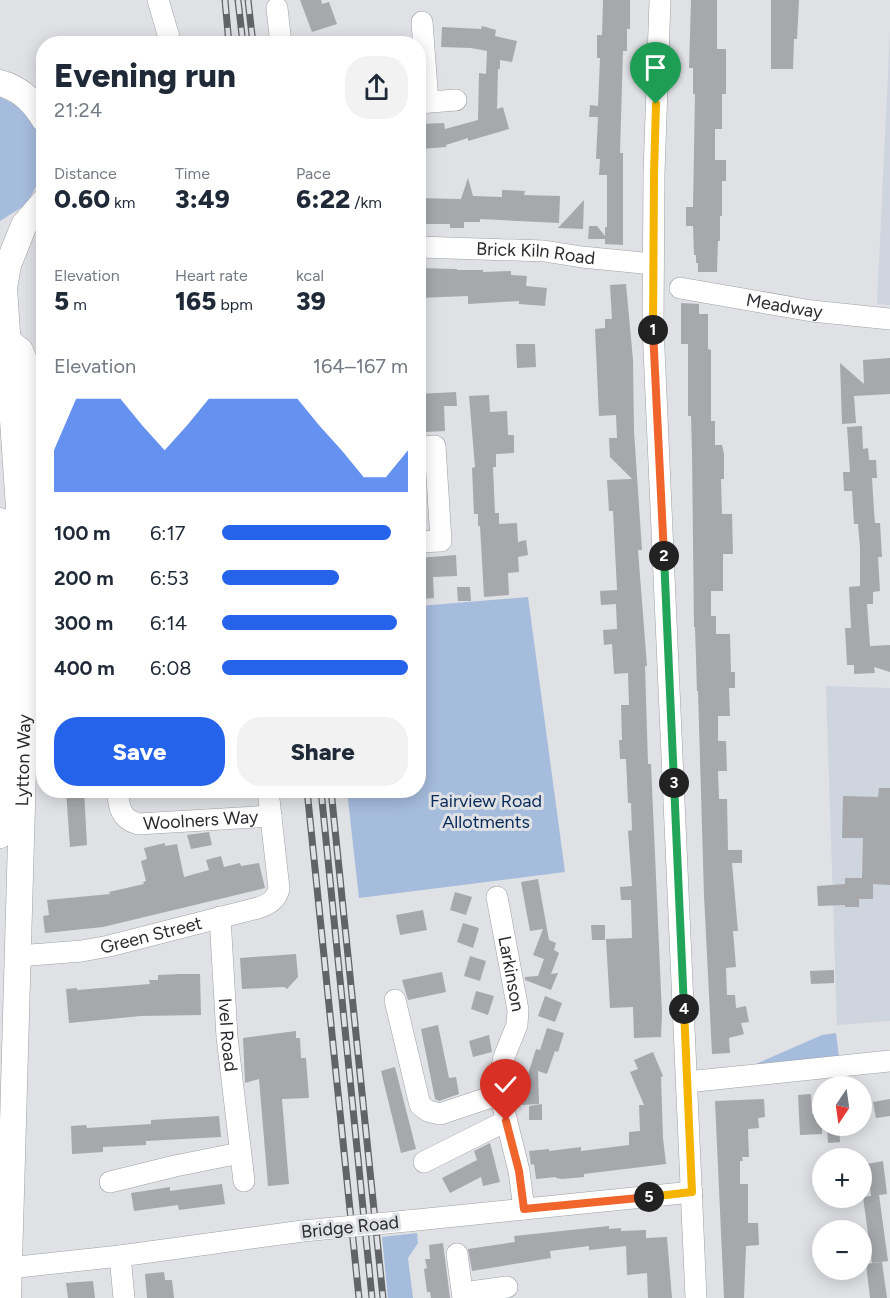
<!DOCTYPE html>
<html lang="en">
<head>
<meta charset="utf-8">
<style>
  :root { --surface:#fff; --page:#f2f2f3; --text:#1f2937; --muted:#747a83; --accent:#2563eb }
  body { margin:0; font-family:Figtree,sans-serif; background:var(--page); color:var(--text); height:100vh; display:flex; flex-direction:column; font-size:22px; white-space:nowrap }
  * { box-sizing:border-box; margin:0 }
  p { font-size:20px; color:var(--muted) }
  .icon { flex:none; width:33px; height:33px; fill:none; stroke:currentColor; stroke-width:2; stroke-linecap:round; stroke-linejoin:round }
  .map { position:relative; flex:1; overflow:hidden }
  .details { position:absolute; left:36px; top:36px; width:390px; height:762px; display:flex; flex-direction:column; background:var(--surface); border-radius:24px; box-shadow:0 3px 15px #0003 }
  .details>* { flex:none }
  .needle { width:39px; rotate:193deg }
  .fabs { position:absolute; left:812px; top:1076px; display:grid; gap:12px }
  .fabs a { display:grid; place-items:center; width:60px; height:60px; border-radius:50%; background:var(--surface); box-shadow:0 3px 15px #0003; font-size:30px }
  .pin { position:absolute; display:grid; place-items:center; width:51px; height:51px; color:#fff; margin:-62px -26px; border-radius:50% 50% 50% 0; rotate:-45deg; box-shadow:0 0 6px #0007 }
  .pin .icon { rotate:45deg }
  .km { position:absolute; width:30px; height:30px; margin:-15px; border-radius:50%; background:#222; color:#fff; font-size:16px; line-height:30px; text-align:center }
  .round { display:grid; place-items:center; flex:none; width:63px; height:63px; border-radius:24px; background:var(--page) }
  .headline { display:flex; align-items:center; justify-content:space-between; height:102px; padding:0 18px }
  h1 { font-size:33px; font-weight:800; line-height:45px }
  .metrics { display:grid; grid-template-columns:repeat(3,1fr); gap:9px; height:102px; padding:6px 18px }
  .metrics div { display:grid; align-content:center }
  .metrics b { font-size:26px; font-weight:800 }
  .metrics small { font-size:16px; font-weight:400 }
  .metrics p { font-size:16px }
  .chart { height:168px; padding:12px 18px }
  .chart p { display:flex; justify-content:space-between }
  .chart svg { width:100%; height:108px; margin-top:6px; fill:var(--accent); opacity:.7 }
  .action { display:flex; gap:12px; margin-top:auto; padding:12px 18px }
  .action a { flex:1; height:69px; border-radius:24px; background:var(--accent); color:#fff; font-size:24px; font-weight:800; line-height:69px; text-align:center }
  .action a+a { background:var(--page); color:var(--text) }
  ul { padding:0 18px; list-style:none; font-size:20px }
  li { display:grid; grid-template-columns:96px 72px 1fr; align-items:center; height:45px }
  li i { height:15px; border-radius:8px; background:var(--accent) }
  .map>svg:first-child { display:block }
</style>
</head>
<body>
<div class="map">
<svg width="890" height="1298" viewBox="0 0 890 1298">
  <rect width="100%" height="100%" fill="#dfe1e5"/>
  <!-- built -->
  <g fill="#cfd5de">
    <polygon points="890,32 890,305 877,304"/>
    <polygon points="826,686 890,688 890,1021 837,1025"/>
  </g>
  <!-- green -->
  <g fill="#a6bcdd">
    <polygon points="0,97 24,109 42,139 43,173 27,204 0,221"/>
    <polygon points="528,597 565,872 359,898 347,791 418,790 419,606"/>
    <polygon points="836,1033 839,1057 749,1067 822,1035"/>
    <polygon points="417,1233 418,1243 408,1258 413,1298 388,1298 382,1237"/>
  </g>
  <!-- building -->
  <g fill="#a6a8ac">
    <polygon points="300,0 321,0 322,4 329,2 337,24 312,32"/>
    <polygon points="603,0 630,0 630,29 627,29 627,51 623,51 620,153 623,153 623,245 605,244 605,239 588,239 589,226 597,226 605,236 605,227 607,227 607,175 599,175 600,159 596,159 598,117 589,117 590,105 598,106 600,58 597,58 597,35 602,35"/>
    <polygon points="691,0 717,0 717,49 726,49 726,94 722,94 722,129 715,129 715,160 726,160 726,181 722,181 722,216 720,216 720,241 718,241 717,272 698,272 698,263 696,263 696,255 694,255 693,226 686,226 686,207 693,207 695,94 693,94 693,68 689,68"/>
    <polygon points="771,0 799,0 797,39 794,39 793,69 771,69"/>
    <polygon points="482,26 496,30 495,36 517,41 512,62 500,60 500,69 498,69 497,109 503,107 509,129 468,141 468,138 446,145 446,147 420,149 418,124 444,123 445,129 478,120 479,73 486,74 487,51 471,48 441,47 442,27 481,29"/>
    <polygon points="468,178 473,196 502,197 502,190 525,191 524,195 560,196 559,223 480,219 480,222 464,222 464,228 450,228 450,224 418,224 418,198 461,199"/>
    <polygon points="584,200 583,229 558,228"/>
    <polygon points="418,268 457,269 457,270 483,270 483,272 511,271 511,275 527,276 526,286 547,288 545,306 519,304 519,301 468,304 468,296 418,298"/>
    <polygon points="626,284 633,360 634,431 642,550 638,550 647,666 645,666 648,764 651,764 662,1014 661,1037 634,1038 633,1007 610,1008 606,939 632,938 631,900 621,900 620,887 632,886 628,831 632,830 631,803 628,803 626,759 620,759 619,740 622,740 621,705 629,705 628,673 614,674 612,644 604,645 603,630 617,629 616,604 601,605 600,591 617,590 613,511 609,511 607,480 632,479 610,457 609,438 617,438 616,415 599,416 595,329 605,328 605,319 612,319 610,285"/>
    <polygon points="681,303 699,304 699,314 708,314 708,349 711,350 711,421 715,421 715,445 722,445 724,454 724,479 721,479 722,514 732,514 733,554 723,554 723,591 711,591 711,616 716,616 716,634 730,634 731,672 735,672 735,688 729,688 730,716 718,716 718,741 726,741 727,771 718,771 719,799 727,799 728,850 742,850 742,863 732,863 738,931 733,931 736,967 726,968 727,995 735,995 736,1008 746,1006 749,1022 741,1023 744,1034 729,1038 730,1053 712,1054 704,895 698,691 697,691 695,627 694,627 692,453 691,416 688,416 688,344 681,344"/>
    <polygon points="516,344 535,344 536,367 517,368"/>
    <polygon points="890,358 890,394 854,396 856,423 842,424 840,363 864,384 863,360"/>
    <polygon points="456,392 457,406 444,406 445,431 424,432 422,406 418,406 418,394"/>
    <polygon points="489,395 490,412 507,411 508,435 514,435 514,453 496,454 496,467 493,467 495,513 499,513 499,524 517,523 518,542 526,540 528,555 518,557 519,572 508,573 509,595 484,597 480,526 478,526 478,514 474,514 472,468 475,467 469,396"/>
    <polygon points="862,426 863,449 868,448 869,460 876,460 877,478 872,478 874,511 875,523 880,523 882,557 878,557 880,591 873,592 873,604 867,604 870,646 890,645 890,672 874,667 875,673 854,674 854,665 847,665 845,628 851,628 849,587 860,586 860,547 858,524 854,524 852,491 844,491 843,472 850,472 847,427"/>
    <polygon points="456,555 457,576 433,577 434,598 421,599 418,558"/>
    <polygon points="457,587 470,587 471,601 458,601"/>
    <polygon points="879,788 890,788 890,885 873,884 873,899 859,899 859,907 845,907 845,905 818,906 817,886 845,884 845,878 862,878 863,838 842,838 843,796 878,797"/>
    <polygon points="84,790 87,845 70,847 66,791"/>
    <polygon points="209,832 212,845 191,849 187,835"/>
    <polygon points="165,843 165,846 177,844 184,877 209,870 206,860 221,856 224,867 240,863 241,866 259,863 265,888 103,927 45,933 43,916 49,915 47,900 110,894 109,892 144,884 143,882 146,881 141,861 147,859 144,848"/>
    <polygon points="538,879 549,940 556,943 554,950 559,953 551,974 558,973 551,990 525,980 525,977 538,976 544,959 533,955 543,929 530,931 521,882"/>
    <polygon points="455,892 472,897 466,915 450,910"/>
    <polygon points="423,910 427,930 400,935 396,915"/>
    <polygon points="463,923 479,928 473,948 457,942"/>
    <polygon points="591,925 605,925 605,940 592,940"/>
    <polygon points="296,954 298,977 287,989 284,987 242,989 240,958"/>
    <polygon points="470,956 486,961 480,981 464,976"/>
    <polygon points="834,970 834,983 811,984 810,971"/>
    <polygon points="442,972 446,992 408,1000 402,980"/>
    <polygon points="180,974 200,974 201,1015 141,1016 69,1023 66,989 77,988 77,990 150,984 149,980 158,980 158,975"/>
    <polygon points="476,991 494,996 488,1015 471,1009"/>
    <polygon points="545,996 562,1003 555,1022 538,1016"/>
    <polygon points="438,1025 449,1078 456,1077 459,1094 439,1101 435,1099 421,1029"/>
    <polygon points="547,1028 564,1033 558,1052 555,1051 547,1074 538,1071 539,1104 522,1105 521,1084 525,1084 536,1049 540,1050"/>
    <polygon points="296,1031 296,1038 300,1038 301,1058 306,1058 309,1098 282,1099 289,1184 268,1186 259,1079 245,1083 243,1038"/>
    <polygon points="489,1035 492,1052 473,1057 469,1041"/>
    <polygon points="653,1052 663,1076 661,1077 663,1138 666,1164 584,1174 584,1177 562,1179 556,1178 556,1177 536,1179 534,1164 531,1165 529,1151 549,1149 549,1151 581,1147 581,1151 629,1145 629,1132 640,1131 639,1105 644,1105 630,1072 638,1069 634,1060"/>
    <polygon points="395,1067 416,1149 401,1153 381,1071"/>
    <polygon points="811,1094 812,1114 822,1114 822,1134 800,1135 798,1095"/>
    <polygon points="764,1099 765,1117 758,1118 759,1128 748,1129 749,1157 742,1157 743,1161 740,1161 740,1184 748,1184 748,1223 758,1223 759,1245 746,1246 744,1298 724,1298 715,1101"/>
    <polygon points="890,1099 890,1116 876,1118 873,1102"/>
    <polygon points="542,1104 542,1120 529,1120 529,1106"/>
    <polygon points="219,1116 221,1137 146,1141 146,1145 103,1147 103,1152 72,1154 71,1126 86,1125 87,1128 151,1124 151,1120"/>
    <polygon points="827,1125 839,1125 840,1142 828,1143"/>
    <polygon points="490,1143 500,1182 483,1186 481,1177 450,1193 442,1178 477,1160 474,1151"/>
    <polygon points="883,1161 887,1194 879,1195 888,1261 872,1263 863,1197 871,1196 867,1164"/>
    <polygon points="222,1184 225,1204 179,1210 178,1205 134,1211 131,1193 170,1187 170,1191"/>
    <polygon points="609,1226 609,1229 621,1228 621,1231 646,1230 646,1238 667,1237 672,1298 648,1298 647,1273 627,1275 626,1246 589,1250 589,1246 550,1251 551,1258 472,1271 468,1249 515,1242 514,1236"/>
    <polygon points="443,1243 450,1298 431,1298 430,1292 427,1292 424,1269 427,1268 425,1259 430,1259 429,1245"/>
    <polygon points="882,1262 887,1298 870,1298 866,1264"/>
    <polygon points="164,1272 165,1280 172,1280 174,1298 147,1298 145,1274"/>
    <polygon points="93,1281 95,1298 68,1298 66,1283"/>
  </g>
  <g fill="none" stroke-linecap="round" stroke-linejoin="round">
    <!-- minor casing -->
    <g stroke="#9ea0a3" stroke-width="22">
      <g id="minor">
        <polyline points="158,0 171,44"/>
        <polyline points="660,0 654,174 653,327 696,1298"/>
        <polyline points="277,8 281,44"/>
        <polyline points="422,22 428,102"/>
        <polyline points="418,103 456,100"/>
        <path id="s1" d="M418 247 544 251 582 257 653 264"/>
        <path id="s2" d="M680 288 812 311 890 319"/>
        <polyline points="6,337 22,349 31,370 43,540 41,552 34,558"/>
        <polyline points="418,447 435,446 441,541 418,542"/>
        <path id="s3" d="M118 790C118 807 121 819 138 824L271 816"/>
        <path id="s4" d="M497 897 518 1010 517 1025 504 1057 499 1080 500 1094 519 1171 524 1209"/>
        <path id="s5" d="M220 917 227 1037 244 1181"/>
        <path id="s6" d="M18 956 82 951 109 946 258 908C269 904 276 900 279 889L268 790"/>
        <polyline points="395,1000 420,1105 428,1111 440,1114 500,1094"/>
        <polyline points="687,1082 890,1061"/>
        <polyline points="424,1162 506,1121"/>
        <polyline points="110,1182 175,1166 240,1153"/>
        <polyline points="407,1221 692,1192"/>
        <polyline points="457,1254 463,1298"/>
        <polyline points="120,1256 124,1298"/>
        <polyline points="9,1268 120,1256 303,1231"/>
        <polyline points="463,1293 507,1287"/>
      </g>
    </g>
    <!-- major casing -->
    <g stroke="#9ea0a3" stroke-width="27">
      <g id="major">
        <path d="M0 83C19 88 34 102 44 119"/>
        <polyline points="0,521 4,637 0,835"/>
        <path id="s7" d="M8 1298 25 699 23 567 4 288 8 265 24 225 44 202"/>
      </g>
    </g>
    <!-- minor -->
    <use href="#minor" stroke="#fff" stroke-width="21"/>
    <!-- major -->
    <use href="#major" stroke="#fff" stroke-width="26"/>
    <!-- rail casing -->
    <g stroke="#626365" stroke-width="7">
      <g id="rail">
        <polyline points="225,0 229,44"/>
        <polyline points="238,0 243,44"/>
        <polyline points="248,0 253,44"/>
        <polyline points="307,790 359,1298"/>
        <polyline points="321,790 372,1298"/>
        <polyline points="331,790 383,1298"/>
      </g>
    </g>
    <!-- rail -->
    <use href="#rail" stroke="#dfe1e5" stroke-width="4.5" stroke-dasharray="14" stroke-linecap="butt"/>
    <!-- minor-bridge casing -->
    <g stroke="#9ea0a3" stroke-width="22" stroke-linecap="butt">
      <polyline id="minor-bridge" points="303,1231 407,1221"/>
    </g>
    <!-- minor-bridge -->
    <use href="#minor-bridge" stroke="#fff" stroke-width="21"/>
  </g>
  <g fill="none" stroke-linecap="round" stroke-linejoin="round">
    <!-- split-1 casing -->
    <g stroke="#fff" stroke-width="12">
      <polyline id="split-1" points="653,330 654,174 656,104"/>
    </g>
    <!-- split-2 casing -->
    <g stroke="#fff" stroke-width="12">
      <polyline id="split-2" points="653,330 664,556"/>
    </g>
    <!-- split-3 casing -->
    <g stroke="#fff" stroke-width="12">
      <polyline id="split-3" points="664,556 674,783"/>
    </g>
    <!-- split-4 casing -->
    <g stroke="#fff" stroke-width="12">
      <polyline id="split-4" points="674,783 684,1009"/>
    </g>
    <!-- split-5 casing -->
    <g stroke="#fff" stroke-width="12">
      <polyline id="split-5" points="649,1197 692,1192 684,1009"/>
    </g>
    <!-- split-6 casing -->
    <g stroke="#fff" stroke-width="12">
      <polyline id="split-6" points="506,1121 519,1171 524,1209 649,1197"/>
    </g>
    <!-- split-1 -->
    <use href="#split-1" stroke="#f5b400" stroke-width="8"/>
    <!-- split-2 -->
    <use href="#split-2" stroke="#f0652b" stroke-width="8"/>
    <!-- split-3 -->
    <use href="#split-3" stroke="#22a559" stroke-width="8"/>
    <!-- split-4 -->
    <use href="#split-4" stroke="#22a559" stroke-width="8"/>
    <!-- split-5 -->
    <use href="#split-5" stroke="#f5b400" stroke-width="8"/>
    <!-- split-6 -->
    <use href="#split-6" stroke="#f0652b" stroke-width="8"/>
  </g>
  <g text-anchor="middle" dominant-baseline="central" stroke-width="6" stroke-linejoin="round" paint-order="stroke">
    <!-- street labels -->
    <g font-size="18" fill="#2c2c2e" stroke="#dfe1e5">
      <text stroke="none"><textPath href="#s1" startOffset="118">Brick Kiln Road</textPath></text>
      <text stroke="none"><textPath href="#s2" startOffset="106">Meadway</textPath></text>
      <text stroke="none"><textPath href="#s7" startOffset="538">Lytton Way</textPath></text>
      <text stroke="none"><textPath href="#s3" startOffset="106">Woolners Way</textPath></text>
      <text stroke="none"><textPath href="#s6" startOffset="135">Green Street</textPath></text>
      <text stroke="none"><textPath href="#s4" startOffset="78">Larkinson</textPath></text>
      <text stroke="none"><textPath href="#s5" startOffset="118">Ivel Road</textPath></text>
      <text transform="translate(350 1227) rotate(-6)">Bridge Road</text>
    </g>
    <!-- park labels -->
    <g font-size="18" fill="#082a59" stroke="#dfe1e5">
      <text x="486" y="801">Fairview Road<tspan x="486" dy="21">Allotments</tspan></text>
    </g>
  </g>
</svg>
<div class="fabs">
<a><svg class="needle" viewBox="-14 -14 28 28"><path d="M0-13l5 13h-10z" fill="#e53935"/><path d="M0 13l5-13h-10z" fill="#747a83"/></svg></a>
<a>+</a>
<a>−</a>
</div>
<div class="pin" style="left:656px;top:104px;background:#1e9e55"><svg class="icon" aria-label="arrive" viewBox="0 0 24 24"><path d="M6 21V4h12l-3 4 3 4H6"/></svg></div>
<div class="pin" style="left:506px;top:1121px;background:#d93025"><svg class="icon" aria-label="check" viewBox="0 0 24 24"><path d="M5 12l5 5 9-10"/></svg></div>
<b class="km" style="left:653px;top:330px">1</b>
<b class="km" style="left:664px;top:556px">2</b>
<b class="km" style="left:674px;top:783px">3</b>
<b class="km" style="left:684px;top:1009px">4</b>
<b class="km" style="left:649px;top:1197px">5</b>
<section class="details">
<div class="headline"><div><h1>Evening run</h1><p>21:24</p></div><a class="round"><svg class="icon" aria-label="share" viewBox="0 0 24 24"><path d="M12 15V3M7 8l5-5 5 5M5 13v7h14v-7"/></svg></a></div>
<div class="metrics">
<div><p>Distance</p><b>0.60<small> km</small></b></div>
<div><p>Time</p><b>3:49</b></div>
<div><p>Pace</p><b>6:22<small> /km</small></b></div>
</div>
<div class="metrics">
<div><p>Elevation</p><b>5<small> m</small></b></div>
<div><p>Heart rate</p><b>165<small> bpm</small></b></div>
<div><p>kcal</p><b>39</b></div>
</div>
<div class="chart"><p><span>Elevation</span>164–167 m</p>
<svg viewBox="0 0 160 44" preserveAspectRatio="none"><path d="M0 44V27L10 6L20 6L30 6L40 17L50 27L60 17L70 6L80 6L90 6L100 6L110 6L120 17L130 27L140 38L150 38L160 27V44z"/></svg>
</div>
<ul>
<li><b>100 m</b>6:17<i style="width:91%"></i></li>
<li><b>200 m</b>6:53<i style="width:63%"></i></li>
<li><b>300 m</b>6:14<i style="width:94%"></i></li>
<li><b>400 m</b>6:08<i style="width:100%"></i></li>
</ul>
<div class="action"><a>Save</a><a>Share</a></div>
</section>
</div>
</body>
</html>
